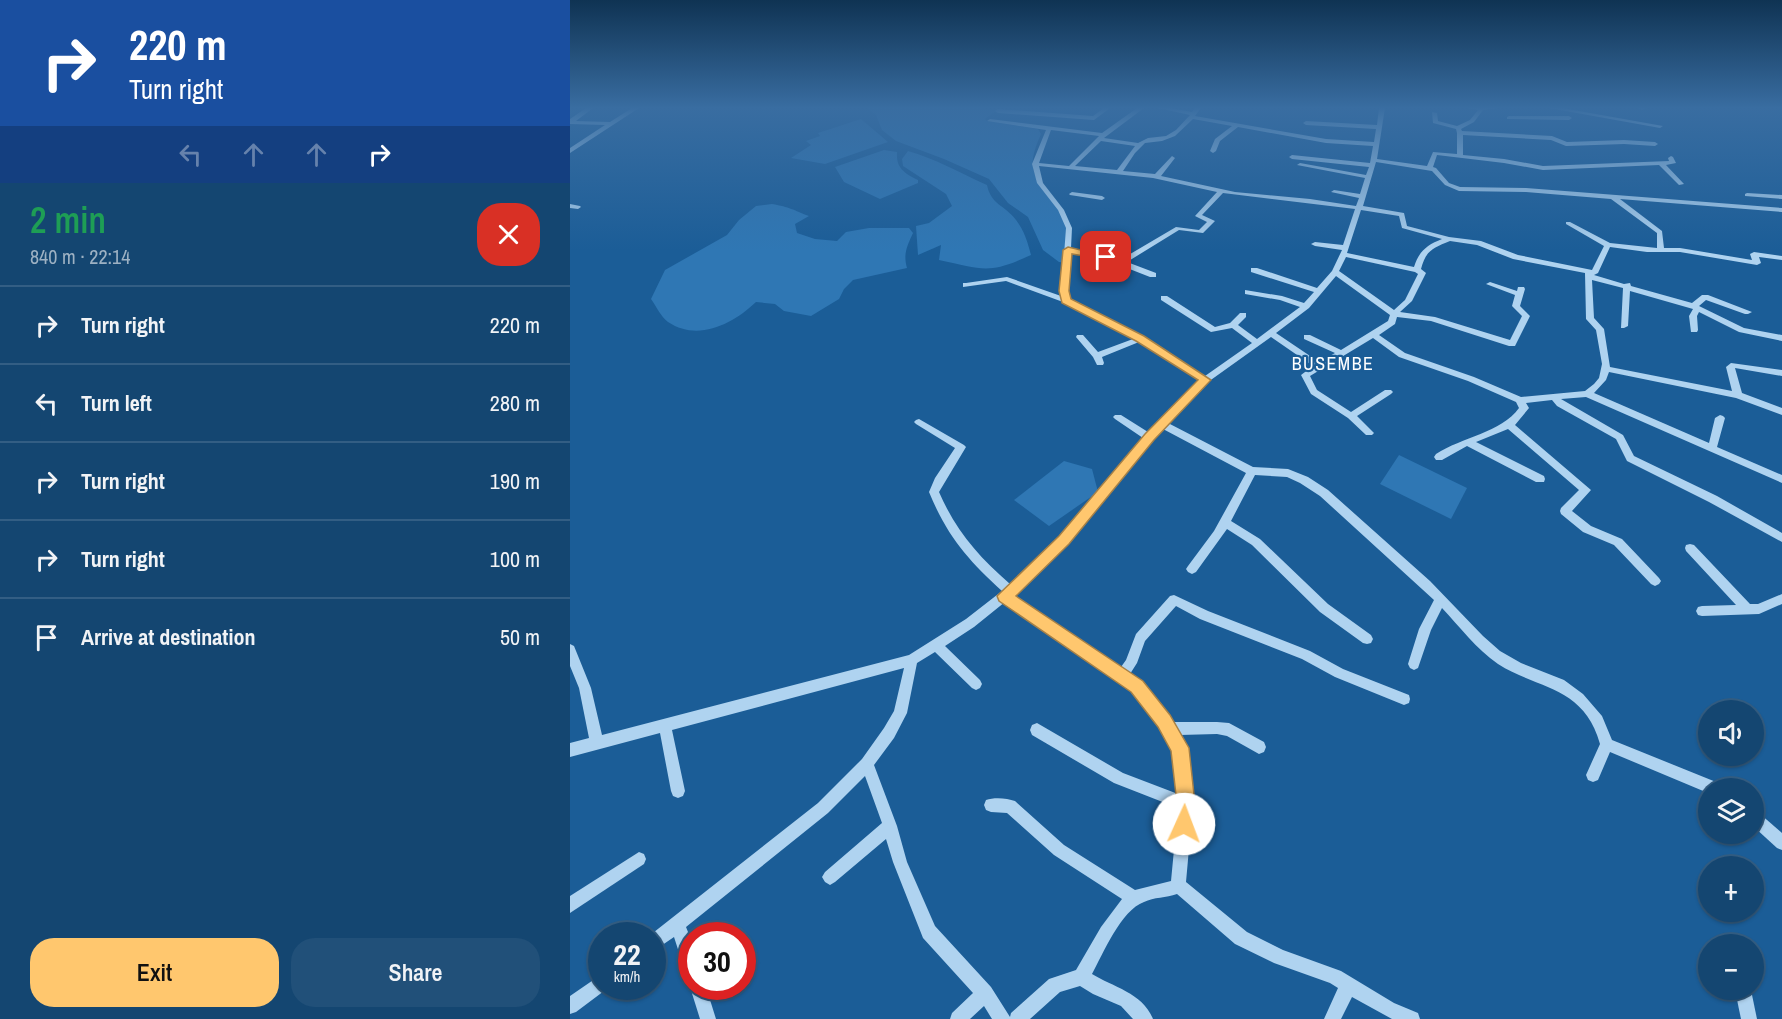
<!DOCTYPE html>
<meta charset="utf-8">
<style>
:root{--surface:#144671;--page:#215079;--text:#f1f3f6;--muted:#9db1c3;--line:#335e84;--accent:#ffc76e}
body{margin:0;font-family:"Archivo Narrow",sans-serif;background:var(--page);color:var(--text);height:100vh;display:flex;flex-direction:column;font-size:22px;white-space:nowrap}
*{box-sizing:border-box;margin:0}
p{font-size:20px;color:var(--muted)}
.icon{flex:none;width:33px;height:33px;fill:none;stroke:currentColor;stroke-width:2;stroke-linecap:round;stroke-linejoin:round}
.map{position:relative;flex:1;overflow:hidden}
.sheet{display:flex;flex-direction:column;background:var(--surface);width:570px}
.sheet>*{flex:none}
.banner{background:#1a4fa0;color:#fff;overflow:hidden}
.buttons{position:absolute;left:1128px;top:700px;display:grid;gap:12px}
.buttons a{display:grid;place-items:center;width:66px;height:66px;border-radius:50%;background:var(--surface);box-shadow:0 2px 4px #0004,0 0 0 2px var(--line);font-size:30px}
.speed{position:absolute;left:18px;top:922px;display:flex;gap:12px;font-size:30px;font-weight:700;text-align:center}
.speed>*{display:grid;place-content:center;width:78px;height:78px;border-radius:50%;background:var(--surface);box-shadow:0 2px 4px #0004,0 0 0 2px var(--line);line-height:1}
.speed small{font-size:15px;font-weight:400}
.speed .limit{border:9px solid #d22;background:#fff;color:#111}
.pin{position:absolute;display:grid;place-items:center;width:51px;height:51px;color:#fff;margin:-26px;border-radius:12px;box-shadow:0 3px 9px #0006}
.me{position:absolute;width:66px;margin:-33px;rotate:2deg;stroke-linejoin:round;filter:drop-shadow(0 0 4px #0008)}
.turn{display:flex;align-items:center;gap:21px;height:126px;padding:0 30px;font-size:27px}
.turn .icon{width:78px;height:78px;stroke-width:2.5}
.turn b{display:block;font-size:42px;line-height:51px}
.lanes{display:flex;align-items:center;height:57px;padding:0 30px;background:#0003;justify-content:center;gap:30px;direction:ltr}
.lanes .off{opacity:.35}
.round{display:grid;place-items:center;flex:none;width:63px;height:63px;border-radius:24px;background:var(--page)}
.headline{display:flex;align-items:center;justify-content:space-between;height:102px;padding:0 30px}
h1{font-size:36px;font-weight:600;line-height:45px;color:#1e9e55}
.action{display:flex;gap:12px;margin-top:auto;padding:12px 30px}
.action a{flex:1;height:69px;border-radius:24px;background:var(--accent);color:#111;font-size:24px;font-weight:600;line-height:69px;text-align:center}
.action a+a{background:var(--page);color:var(--text)}
ul{padding:0;list-style:none}
li{display:flex;align-items:center;gap:18px;height:78px;padding:0 30px;border-top:2px solid var(--line)}
li div{flex:1}
li b{display:block;font-size:22px}
li em{font-style:normal}
main{display:flex;flex:1;min-height:0}
.map>svg:first-child{display:block}
.green{fill:#2f77b4}
.lines{fill:none;stroke-linecap:round;stroke-linejoin:round}
.minor{fill:#afd3f0;fill-rule:evenodd}
.route{fill:#ffc76e;stroke:#a68148;stroke-width:1.5}
.labels{text-anchor:middle;stroke-width:4.5;stroke-linejoin:round;paint-order:stroke}
.quarter-label{font-size:18px;letter-spacing:1.5px;fill:#fff;stroke:#1b5d97}
</style>
<main>
<section class="sheet">
<div class="banner">
<div class="turn"><svg class="icon" aria-label="right" viewBox="0 0 24 24"><path d="M7 20v-9h11M14 6l5 5-5 5"/></svg><div><b>220 m</b>Turn right</div></div>
<div class="lanes"><svg class="icon off" aria-label="left" viewBox="0 0 24 24"><path d="M17 20v-9H6M10 6l-5 5 5 5"/></svg><svg class="icon off" aria-label="ahead" viewBox="0 0 24 24"><path d="M12 20V5M6 11l6-6 6 6"/></svg><svg class="icon off" aria-label="ahead" viewBox="0 0 24 24"><path d="M12 20V5M6 11l6-6 6 6"/></svg><svg class="icon" aria-label="right" viewBox="0 0 24 24"><path d="M7 20v-9h11M14 6l5 5-5 5"/></svg></div>
</div>
<div class="headline"><div><h1>2 min</h1><p>840 m · 22:14</p></div><a class="round" style="background:#d93025;color:#fff"><svg class="icon" aria-label="close" viewBox="0 0 24 24"><path d="M6 6l12 12M18 6L6 18"/></svg></a></div>
<ul>
<li><svg class="icon" aria-label="right" viewBox="0 0 24 24"><path d="M7 20v-9h11M14 6l5 5-5 5"/></svg><div><b>Turn right</b></div><em>220 m</em></li>
<li><svg class="icon" aria-label="left" viewBox="0 0 24 24"><path d="M17 20v-9H6M10 6l-5 5 5 5"/></svg><div><b>Turn left</b></div><em>280 m</em></li>
<li><svg class="icon" aria-label="right" viewBox="0 0 24 24"><path d="M7 20v-9h11M14 6l5 5-5 5"/></svg><div><b>Turn right</b></div><em>190 m</em></li>
<li><svg class="icon" aria-label="right" viewBox="0 0 24 24"><path d="M7 20v-9h11M14 6l5 5-5 5"/></svg><div><b>Turn right</b></div><em>100 m</em></li>
<li><svg class="icon" aria-label="arrive" viewBox="0 0 24 24"><path d="M6 21V4h12l-3 4 3 4H6"/></svg><div><b>Arrive at destination</b></div><em>50 m</em></li>
</ul>
<div class="action"><a>Exit</a><a>Share</a></div>
</section>
<div class="map">
<svg width="1212" height="1019" viewBox="0 0 1212 1019">
<rect width="100%" height="100%" fill="#1b5d97"/>
<g class="green">
<path d="M 297,108 L 410,108 L 426,111 L 415,119 L 417,121 L 468,129 L 471,134 C 451,178 471,178 491,214 C 493,219 498,225 499,231 C 501,241 500,254 500,264 L 489,262 L 473,250 L 458,217 L 438,203 L 419,179 L 374,159 L 326,141 L 312,130 L 306,115 Z"/>
<polygon points="291,119 318,142 255,164 221,158 241,145 236,141 250,136 248,133"/>
<path d="M 314,150 L 327,152 C 326,168 334,173 348,180 L 348,183 L 310,199 L 274,182 L 265,167 Z"/>
<path d="M 338,151 C 366,159 390,173 417,185 C 421,205 435,205 446,220 C 454,230 458,243 461,255 C 418,275 413,269 369,260 L 371,245 L 348,255 L 346,226 L 359,223 L 382,206 L 376,194 L 333,166 L 332,159 Z"/>
<path d="M 202,204 C 220,207 223,210 239,216 L 225,224 L 227,233 L 245,239 L 267,241 L 276,232 L 299,228 L 339,228 L 343,233 C 337,246 333,254 337,268 L 283,280 L 274,289 L 269,299 L 241,316 L 214,311 L 205,304 L 186,302 C 163,324 128,342 98,322 C 91,317 86,306 81,299 L 95,270 L 157,235 L 169,220 L 186,206 Z"/>
<polygon points="829,455 897,488 881,519 810,484"/>
<polygon points="494,461 522,469 528,492 479,526 444,500"/>
</g>
<g class="lines">
<g class="minor">
<polygon points="16,108 23,108 6,121 40,122 62,108 69,108 0,153 0,148 35,125 0,124 0,119"/>
<polygon points="534,108 540,108 524,120 428,113 425,111 428,109 523,116"/>
<path d="M 567,108 L 574,108 L 534,138 L 568,143 L 578,138 L 596,136 L 606,130 L 620,115 L 588,108 L 600,108 L 622,112 L 625,108 L 631,108 L 625,116 L 756,139 L 804,142 L 806,129 L 736,125 L 733,123 L 736,121 L 807,125 L 809,108 L 815,108 L 807,159 L 857,166 L 863,152 L 887,154 L 887,133 L 886,129 L 863,123 L 862,112 L 867,113 L 868,121 L 887,126 L 900,120 L 908,110 L 896,108 L 928,108 L 913,110 L 904,122 L 891,129 L 892,131 L 982,136 L 997,142 L 1054,140 L 1085,142 L 1088,144 L 1085,146 L 1054,144 L 996,146 L 981,140 L 893,135 L 893,155 L 934,159 L 973,166 L 1099,161 L 1098,158 L 1101,156 L 1103,157 L 1106,163 L 1096,165 L 1114,184 L 1109,185 L 1089,165 L 973,170 L 934,163 L 867,155 L 863,167 L 866,168 L 879,183 L 890,187 L 956,188 L 1212,208 L 1212,212 L 1050,199 L 1092,231 L 1094,248 L 1110,248 L 1182,260 L 1180,254 L 1184,252 L 1212,256 L 1212,260 L 1189,257 L 1191,263 L 1187,265 L 1110,252 L 1077,252 L 1040,247 L 1028,273 L 1024,275 L 1054,284 L 1060,283 L 1061,286 L 1122,303 L 1132,295 L 1138,295 L 1182,312 L 1178,314 L 1175,314 L 1136,300 L 1129,306 L 1174,328 L 1212,335 L 1212,341 L 1169,332 L 1129,312 L 1127,316 L 1128,330 L 1127,332 L 1121,332 L 1119,316 L 1123,309 L 1060,291 L 1058,326 L 1054,328 L 1051,328 L 1053,288 L 1022,280 L 1024,318 L 1034,329 L 1040,367 L 1162,391 L 1156,367 L 1161,363 L 1212,370 L 1212,376 L 1165,368 L 1172,393 L 1212,408 L 1212,415 L 1166,398 L 1039,372 L 1036,380 L 1024,393 L 1139,443 L 1145,418 L 1150,415 L 1153,416 L 1155,418 L 1147,447 L 1212,475 L 1212,483 L 1016,397 L 991,399 L 1053,435 L 1064,456 L 1147,496 L 1212,533 L 1212,542 L 1139,502 L 1057,461 L 1046,439 L 987,406 L 982,400 L 956,403 L 959,408 L 945,425 L 1021,490 L 1002,511 L 1021,526 L 1052,539 L 1089,578 L 1091,581 L 1089,584 L 1085,586 L 1081,584 L 1044,545 L 1013,532 L 991,514 L 990,511 L 991,508 L 1009,490 L 938,429 L 906,442 L 974,476 L 975,479 L 974,482 L 966,482 L 897,446 L 872,460 L 866,460 L 864,457 L 866,454 C 892,437 931,433 949,408 L 946,402 L 898,381 L 829,357 L 803,338 L 740,376 L 747,390 L 781,412 L 815,390 L 821,390 L 823,392 L 821,394 L 787,416 L 804,433 L 802,435 L 796,435 L 778,418 L 741,394 L 731,375 L 743,366 L 701,337 L 638,382 L 598,423 L 683,467 L 718,469 L 738,477 L 758,490 L 860,581 L 913,636 L 930,651 L 951,663 L 994,680 L 1013,694 L 1032,716 L 1042,740 L 1151,784 L 1153,789 L 1138,789 L 1138,793 L 1040,752 L 1028,780 L 1023,782 L 1018,780 L 1016,775 L 1030,744 C 1014,686 969,690 928,664 C 906,649 890,627 872,608 L 861,630 L 848,668 L 844,670 L 840,668 L 838,664 L 849,629 L 864,600 L 750,496 L 730,483 L 717,477 L 685,475 L 661,521 L 690,539 L 758,604 L 801,635 L 803,639 L 801,643 L 797,644 L 793,643 L 750,612 L 682,545 L 657,529 L 626,572 L 622,574 L 618,572 L 616,569 L 618,566 L 644,531 L 676,473 L 593,429 L 498,543 L 443,595 L 551,667 L 556,660 L 566,634 L 600,596 L 604,595 L 638,611 L 740,651 L 773,669 L 839,695 L 840,699 L 839,703 L 834,705 L 765,677 L 732,659 L 630,619 L 606,606 L 575,641 L 567,663 L 560,674 L 572,683 L 602,722 L 647,722 L 659,723 L 694,742 L 696,747 L 694,752 L 689,754 L 657,736 L 647,734 L 610,735 L 617,748 L 623,804 L 616,882 L 677,932 L 713,950 L 771,971 L 824,1003 L 848,1013 L 850,1019 L 822,1019 L 782,997 L 771,1019 L 754,1019 L 768,988 L 760,983 L 704,963 L 665,944 L 607,894 C 596,898 584,897 574,902 C 551,910 533,954 522,974 C 543,987 573,993 583,1019 L 563,1019 L 551,1006 L 523,994 L 510,986 L 490,992 L 460,1019 L 422,1019 L 414,1006 L 400,1019 L 380,1019 L 382,1013 L 403,993 L 353,938 L 323,862 L 316,839 L 265,882 L 260,885 L 255,882 L 252,877 L 255,872 L 312,823 L 295,776 L 258,813 L 116,927 L 122,942 L 122,976 L 116,974 L 104,937 L 82,952 L 82,936 L 79,936 L 248,803 L 292,759 L 314,728 L 324,711 L 334,668 L 102,730 L 115,791 L 113,796 L 108,798 L 103,796 L 101,791 L 90,733 L 0,757 L 0,743 L 19,738 L 9,688 L 0,666 L 0,644 L 4,646 L 21,688 L 32,735 L 339,655 L 396,619 L 432,591 C 398,560 377,536 359,492 L 365,478 L 385,448 L 346,424 L 344,422 L 346,420 L 349,419 L 394,445 L 396,447 L 369,492 C 386,531 408,556 440,584 L 490,537 L 573,438 L 545,419 L 543,417 L 545,415 L 551,415 L 578,432 L 629,380 L 569,342 L 532,357 L 534,363 L 533,365 L 527,365 L 523,357 L 506,337 L 507,335 L 513,335 L 528,352 L 563,339 L 493,302 L 436,281 L 393,287 L 393,283 L 396,283 L 437,277 L 491,296 L 496,228 L 488,210 L 467,183 L 462,164 L 476,130 L 417,121 L 420,119 L 532,133 ZM 623,119 L 662,126 L 645,139 L 640,151 L 643,153 L 646,151 L 650,141 L 668,127 L 756,143 L 803,146 L 800,163 L 722,155 L 719,157 L 722,159 L 799,167 L 796,175 L 730,163 L 727,165 L 795,178 L 790,194 L 764,190 L 761,192 L 789,198 L 786,206 L 740,199 L 665,192 L 591,176 L 605,158 L 602,156 L 585,174 L 553,171 L 565,153 L 575,143 L 592,141 L 605,136 ZM 481,130 L 529,136 L 499,166 L 469,163 ZM 531,141 L 565,146 L 547,170 L 505,166 ZM 806,162 L 862,171 L 875,185 L 889,191 L 956,192 L 1041,199 L 1087,233 L 1087,248 L 1040,243 L 1000,222 L 996,222 L 996,224 L 1034,246 L 1022,270 L 948,255 L 911,241 L 879,237 L 837,226 L 834,213 L 793,206 ZM 469,166 L 583,178 L 647,192 L 625,216 L 637,222 L 629,230 L 606,227 L 550,260 L 536,255 L 501,248 L 502,228 L 494,210 L 473,183 ZM 653,193 L 785,209 L 773,245 L 745,242 L 741,244 L 745,246 L 772,250 L 762,271 L 747,288 L 687,268 L 681,268 L 681,272 L 744,292 L 734,303 L 712,296 L 675,290 L 675,294 L 710,300 L 730,307 L 687,339 L 668,325 L 676,317 L 676,313 L 670,313 L 660,323 L 645,327 L 597,296 L 591,296 L 591,300 L 641,332 L 662,328 L 682,343 L 635,376 L 573,337 L 500,299 L 498,291 L 501,253 L 534,259 L 580,277 L 586,277 L 586,273 L 557,262 L 609,230 L 633,233 L 645,221 L 632,215 ZM 791,210 L 829,216 L 832,228 L 872,239 C 857,245 849,251 844,267 L 777,253 ZM 880,241 L 907,245 L 943,259 L 1015,273 L 1016,319 L 1026,330 L 1032,364 L 1029,378 L 1024,384 L 1015,391 L 951,397 L 904,377 L 835,353 L 809,335 L 825,324 L 827,317 L 861,321 L 939,346 L 945,346 L 960,316 L 950,306 L 955,289 L 954,287 L 948,287 L 947,291 L 920,282 L 916,284 L 945,295 L 942,306 L 952,316 L 940,340 L 865,317 L 830,312 L 842,301 L 856,273 L 851,269 C 856,250 863,248 880,241 ZM 776,257 L 845,272 L 848,274 L 835,300 L 824,310 L 769,271 ZM 766,276 L 820,315 L 818,321 L 771,350 L 740,335 L 734,335 L 734,339 L 765,353 L 749,362 L 706,333 L 739,308 ZM 435,602 L 548,679 C 564,692 599,732 604,752 C 606,765 606,780 608,794 L 553,773 L 467,723 L 462,725 L 460,730 L 462,735 L 544,783 L 608,808 L 601,881 L 565,890 L 494,845 L 445,801 C 437,798 424,797 416,800 L 414,805 L 416,810 L 421,812 L 437,813 L 484,855 L 552,899 L 531,927 L 506,970 L 479,979 L 441,1013 L 440,1017 L 421,987 L 365,926 L 337,862 L 327,826 L 304,765 L 324,738 L 337,713 L 347,663 L 365,652 L 402,688 L 406,690 L 410,688 L 412,684 L 410,680 L 375,646 L 404,627 Z"/>
<polygon points="979,108 992,108 1093,126 1090,128"/>
<polygon points="1068,108 1075,108 1072,110"/>
<polygon points="939,116 999,116 1002,118 999,120 937,119 937,117"/>
<polygon points="502,192 532,196 535,198 532,200 500,195 499,194"/>
<polygon points="1177,193 1212,195 1212,199 1175,196 1175,194"/>
<polygon points="0,204 10,206 11,207 8,209 0,208"/>
<polygon points="1120,544 1124,545 1180,604 1188,604 1212,594 1212,604 1189,614 1132,616 1128,615 1126,611 1128,607 1132,606 1166,605 1116,551 1115,548 1116,545"/>
<polygon points="1184,811 1189,813 1212,833 1212,850 1207,848 1184,827"/>
<polygon points="69,852 74,854 76,859 74,864 0,913 0,896"/>
<polygon points="32,974 32,987 38,988 6,1012 0,1014 0,996"/>
<polygon points="122,983 122,987 136,987 146,1019 130,1019 120,987"/>
<polygon points="1165,990 1181,990 1187,1019 1171,1019"/>
</g>
</g>
<linearGradient id="sky" x2="0" y2="1"><stop stop-color="#0f3353"/><stop offset="0.43" stop-color="#396da1"/><stop offset="1" stop-color="#396da1" stop-opacity="0"/></linearGradient>
<rect width="1212" height="251" fill="url(#sky)"/>
<polygon class="route" points="498,247 541,257 536,260 502,254 499,291 501,299 574,336 641,380 584,440 499,544 446,596 573,681 600,715 619,748 625,804 621,831 614,834 607,831 605,824 607,804 601,751 588,727 561,692 429,601 427,596 489,536 575,434 628,380 566,341 492,303 489,291 493,250"/>
<g class="labels">
<g class="quarter-label">
<text x="763" y="370">BUSEMBE</text>
</g>
</g>
</svg>
<div class="buttons">
<a><svg class="icon" aria-label="sound" viewBox="0 0 24 24"><path d="M4 9h4l5-4v14l-5-4H4zM17 9q2 3 0 6"/></svg></a>
<a><svg class="icon" aria-label="layers" viewBox="0 0 24 24"><path d="M12 4l9 5-9 5-9-5zM3 14l9 5 9-5"/></svg></a>
<a>+</a>
<a>−</a>
</div>
<div class="speed"><div>22<small>km/h</small></div><div class="limit">30</div></div>
<div class="pin" style="left:536px;top:257px;background:#d93025"><svg class="icon" aria-label="arrive" viewBox="0 0 24 24"><path d="M6 21V4h12l-3 4 3 4H6"/></svg></div>
<svg class="me" style="left:614px;top:824px" viewBox="-20 -20 40 40"><circle r="19" fill="#fff"/><path d="M0-13L10 11 0 6-10 11z" fill="#ffc76e"/></svg>
</div>
</main>
